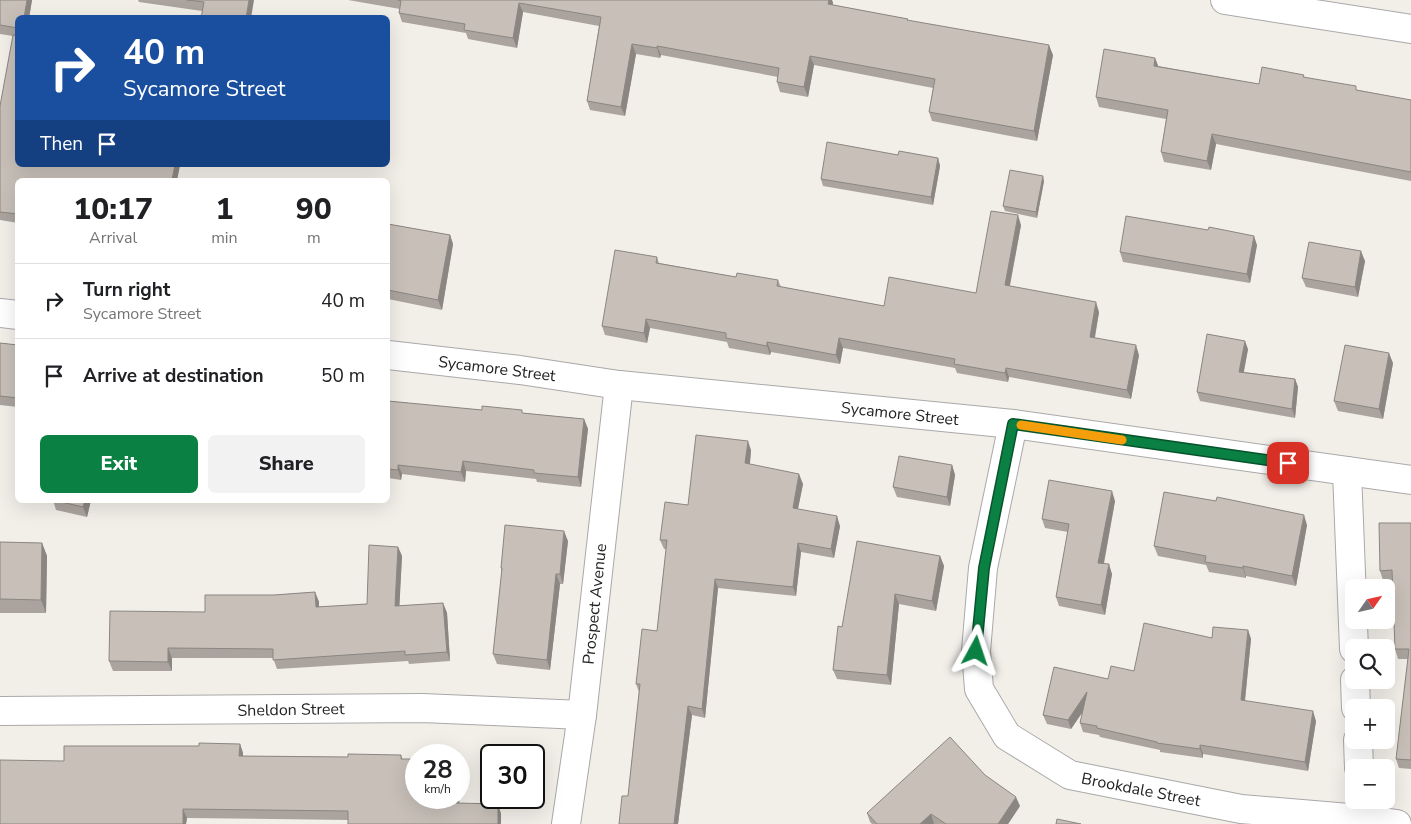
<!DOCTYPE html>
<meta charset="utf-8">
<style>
:root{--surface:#fff;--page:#f2f2f2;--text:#202124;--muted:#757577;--line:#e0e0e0;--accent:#0b8043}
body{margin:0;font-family:"Nunito Sans",sans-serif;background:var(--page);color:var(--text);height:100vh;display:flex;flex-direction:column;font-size:19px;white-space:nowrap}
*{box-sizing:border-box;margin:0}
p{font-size:16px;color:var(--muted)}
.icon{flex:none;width:28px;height:28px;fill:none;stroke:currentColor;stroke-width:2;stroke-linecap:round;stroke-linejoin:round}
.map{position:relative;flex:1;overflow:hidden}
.panel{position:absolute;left:15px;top:178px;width:375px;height:325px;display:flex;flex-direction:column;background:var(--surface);border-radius:8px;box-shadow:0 5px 20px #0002}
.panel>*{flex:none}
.banner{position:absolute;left:15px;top:15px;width:375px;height:152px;border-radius:8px;box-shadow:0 5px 20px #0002;background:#1a4fa0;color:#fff;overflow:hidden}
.needle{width:32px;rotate:56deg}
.controls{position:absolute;left:1345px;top:579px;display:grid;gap:10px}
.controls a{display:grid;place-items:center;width:50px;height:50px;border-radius:8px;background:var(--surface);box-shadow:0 5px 20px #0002;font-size:25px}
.speed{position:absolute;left:405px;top:744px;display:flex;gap:10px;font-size:25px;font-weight:700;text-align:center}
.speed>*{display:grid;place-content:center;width:65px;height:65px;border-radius:50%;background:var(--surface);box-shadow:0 5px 20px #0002;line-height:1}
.speed small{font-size:12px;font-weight:400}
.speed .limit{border:2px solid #111;border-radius:8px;background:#fff;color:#111}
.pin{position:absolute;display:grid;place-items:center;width:42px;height:42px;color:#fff;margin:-21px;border-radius:10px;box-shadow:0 2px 8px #0006}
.me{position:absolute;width:55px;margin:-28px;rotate:5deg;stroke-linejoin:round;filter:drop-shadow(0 0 4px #0008)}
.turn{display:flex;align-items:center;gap:18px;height:105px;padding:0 25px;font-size:22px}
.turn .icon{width:65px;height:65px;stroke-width:2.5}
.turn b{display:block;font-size:35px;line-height:42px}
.then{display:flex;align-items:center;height:48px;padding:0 25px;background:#0003;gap:10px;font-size:19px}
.eta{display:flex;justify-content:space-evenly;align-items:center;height:85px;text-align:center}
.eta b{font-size:30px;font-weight:800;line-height:35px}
.cta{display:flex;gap:10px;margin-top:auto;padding:10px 25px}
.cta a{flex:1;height:58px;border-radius:8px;background:var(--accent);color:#fff;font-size:20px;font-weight:800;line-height:58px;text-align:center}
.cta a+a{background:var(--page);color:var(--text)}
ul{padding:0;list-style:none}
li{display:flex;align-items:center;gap:15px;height:75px;padding:0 25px;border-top:1px solid var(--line)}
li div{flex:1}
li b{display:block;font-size:19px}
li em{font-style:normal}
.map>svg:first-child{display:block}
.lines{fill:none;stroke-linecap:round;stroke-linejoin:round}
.minor-casing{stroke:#a9a9a9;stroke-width:30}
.minor{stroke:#fff;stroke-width:28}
.wall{fill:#aba49e}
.shaded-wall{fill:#8b8681}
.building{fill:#c7bfb8;stroke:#8b8681}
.route-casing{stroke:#07532c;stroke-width:12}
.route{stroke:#0b8043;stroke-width:9}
.slow{stroke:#f59e0b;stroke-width:9}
.labels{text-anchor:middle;stroke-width:4;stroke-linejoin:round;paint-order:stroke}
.street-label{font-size:16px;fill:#222;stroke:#fff}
</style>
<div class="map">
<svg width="1411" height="824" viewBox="0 0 1411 824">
<rect width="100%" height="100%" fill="#f2efe9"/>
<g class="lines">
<g class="minor-casing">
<g id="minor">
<polyline points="1225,0 1411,29"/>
<polyline points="0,313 18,315"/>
<polyline points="388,355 520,370 619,385 1013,424 1411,480"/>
<polyline points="1013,424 983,568 976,651 979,689 1007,736 1070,775 1241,809 1361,819 1397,824"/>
<polyline points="1347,471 1354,649"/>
<polyline points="1355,680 1356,708"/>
<polyline points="0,711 422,708 582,715"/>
<polyline points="1358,740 1359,768"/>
<polyline points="566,824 582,715 619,385"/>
</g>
</g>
<use href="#minor" class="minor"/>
</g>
<g class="wall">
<polygon points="0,0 32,0 29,18 18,18 18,165 180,165 177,180 18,180 18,223 0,220 0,106 13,36 0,34"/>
<polygon points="138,0 254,0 202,11 139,2"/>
<polygon points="348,0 832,0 833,5 908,19 908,21 1053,55 1037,141 932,121 929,112 933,88 814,65 808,97 780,92 777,82 778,77 661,55 660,58 636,54 625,116 590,110 587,101 599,26 523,12 517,48 468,39 466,33 402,22 399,13 400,9"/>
<polygon points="1155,58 1158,66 1259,84 1304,77 1358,90 1411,100 1411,181 1216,144 1211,170 1164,162 1161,152 1166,119 1099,107 1096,97"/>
<polygon points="898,155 938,158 940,166 933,205 823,186 821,179"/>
<polygon points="1044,181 1037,218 1005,211 1003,206"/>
<polygon points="388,224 450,235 453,244 442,310 388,299"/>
<polygon points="1021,225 1010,286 1099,312 1095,338 1139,355 1131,399 1009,377 1008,382 957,373 955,368 843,348 840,364 771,352 770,355 729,348 727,342 650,328 647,343 605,335 602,326 657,257 659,263 736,277 778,280 781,287 884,306 976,293"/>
<polygon points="1257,245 1250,283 1123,262 1120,252"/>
<polygon points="1365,261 1358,297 1306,287 1302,278"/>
<polygon points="0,343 18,345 18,407 0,405"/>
<polygon points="1248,349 1244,372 1295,379 1298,387 1295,418 1200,401 1197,392"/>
<polygon points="1393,363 1383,419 1338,411 1334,401"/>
<polygon points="388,401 482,410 523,413 584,419 588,429 581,487 537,482 536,479 466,471 465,482 402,474 401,480 388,478"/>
<polygon points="751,450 750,464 803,484 798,509 840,526 834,558 801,552 796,596 718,588 705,718 692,715 678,824 619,824 628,796 639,692 636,684 657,631 666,549 664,549 660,540 688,505"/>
<polygon points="952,465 955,475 950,506 897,497 893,487"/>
<polygon points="53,500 91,500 87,517 56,510"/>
<polygon points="1115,501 1104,564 1112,574 1105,615 1059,606 1056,597 1068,532 1045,528 1042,519"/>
<polygon points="1411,523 1411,769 1399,768 1396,759 1408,659 1398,659 1395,649 1393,580 1383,580 1380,571"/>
<polygon points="1307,525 1296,586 1246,576 1246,578 1209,572 1206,565 1158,556 1154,546"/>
<polygon points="568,541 563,584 560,584 550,670 497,664 493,654 502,572 501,568"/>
<polygon points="0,542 42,543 47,556 46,613 0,613"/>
<polygon points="398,547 402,556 399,606 443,603 447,613 450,661 409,664 408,661 277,669 273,658 172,658 172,671 113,671 109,661 205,612 274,595 315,592 319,602 319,607 367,604"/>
<polygon points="940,556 944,566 936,611 899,604 891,685 837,679 833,670 842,627"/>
<polygon points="1248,630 1251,639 1245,701 1316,721 1308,771 1203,754 1203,758 1160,752 1160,750 1100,737 1099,735 1083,732 1080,723 1082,713 1071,729 1047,724 1043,715 1108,679 1134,671 1212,638"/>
<polygon points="240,744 243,753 243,756 348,757 401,755 416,798 459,798 459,804 498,804 501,814 348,820 187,818 186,824 0,824 64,761 199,746"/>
<polygon points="1020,806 1008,824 872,824 870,822 867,813"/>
</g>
<g class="shaded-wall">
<polygon points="27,0 32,0 29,18 24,18"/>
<polygon points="249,0 254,0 251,18 246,18"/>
<polygon points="829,0 832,0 833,3 831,13 828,4"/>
<polygon points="519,3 523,12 517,48 513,38"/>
<polygon points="632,44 636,54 625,116 621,107"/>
<polygon points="1049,45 1053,55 1037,141 1034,131"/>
<polygon points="657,46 661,55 660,58 657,48"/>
<polygon points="810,56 814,65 808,97 804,87"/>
<polygon points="1155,58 1159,68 1154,66"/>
<polygon points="1212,134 1216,144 1211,170 1207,161"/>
<polygon points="938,158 940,166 933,205 931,197"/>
<polygon points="175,165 180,165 177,180 172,180"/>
<polygon points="1043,176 1044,181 1037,218 1036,212"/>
<polygon points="1018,215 1021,225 1008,294 1005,285"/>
<polygon points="450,235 453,244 442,310 438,300"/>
<polygon points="1254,236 1257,245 1250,283 1247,274"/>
<polygon points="1361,251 1365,261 1358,297 1355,287"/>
<polygon points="1096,302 1099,312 1093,346 1090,337"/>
<polygon points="646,319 650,328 647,343 644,333"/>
<polygon points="839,338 843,348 840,364 836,355"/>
<polygon points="1245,341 1248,349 1242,380 1239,372"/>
<polygon points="767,342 771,352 770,355 767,346"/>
<polygon points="1136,345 1139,355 1131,399 1127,390"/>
<polygon points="1389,353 1393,363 1383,419 1379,409"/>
<polygon points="1006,368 1009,377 1008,382 1005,373"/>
<polygon points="1295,379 1298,387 1295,418 1292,409"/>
<polygon points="584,419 588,429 581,487 578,477"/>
<polygon points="748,441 751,450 749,473 745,463"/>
<polygon points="463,461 466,471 465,482 461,472"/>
<polygon points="398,465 402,474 401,480 398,470"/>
<polygon points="952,465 955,475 950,506 947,497"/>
<polygon points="799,474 803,484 796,518 793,508"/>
<polygon points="1112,491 1115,501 1102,572 1098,563"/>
<polygon points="85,500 91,500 87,517 83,507"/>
<polygon points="1304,515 1307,525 1296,586 1292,576"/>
<polygon points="837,516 840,526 834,558 831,549"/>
<polygon points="564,531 568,541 563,584 560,574"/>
<polygon points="42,543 47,556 46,613 41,600"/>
<polygon points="798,543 801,552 796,596 793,587"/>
<polygon points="398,547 402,556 399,615 395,606"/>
<polygon points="940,556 944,566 936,611 932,601"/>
<polygon points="1109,564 1112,574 1105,615 1101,605"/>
<polygon points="1243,566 1246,576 1246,578 1243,568"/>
<polygon points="556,574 560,584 550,670 547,660"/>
<polygon points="715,579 718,588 705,718 702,709"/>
<polygon points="315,592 319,602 319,616 316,607"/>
<polygon points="895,594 899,604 891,685 887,675"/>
<polygon points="443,603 447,613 450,661 447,652"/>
<polygon points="1248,630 1251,639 1244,709 1241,700"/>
<polygon points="168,648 172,658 172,671 168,662"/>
<polygon points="1087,692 1090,701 1071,729 1068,720"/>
<polygon points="688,706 692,715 678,824 674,824"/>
<polygon points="1313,711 1316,721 1308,771 1305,762"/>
<polygon points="240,744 243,753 243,766 239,756"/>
<polygon points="1200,745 1203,754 1203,758 1200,749"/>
<polygon points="1016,797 1020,806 1008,824 998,824"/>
<polygon points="456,798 459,798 460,813 456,803"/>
<polygon points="498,804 501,814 501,824 498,824"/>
<polygon points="183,809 187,818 186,824 183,824"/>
<polygon points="931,814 934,824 920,824"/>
</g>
<g class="building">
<polygon points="0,0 27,0 24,18 18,18 18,28 0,25"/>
<polygon points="187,0 249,0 246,18 201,18 204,2"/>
<polygon points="398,0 829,0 828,4 908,19 907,20 1049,45 1034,131 929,112 935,79 810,56 804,87 777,82 779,68 657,46 657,48 632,44 621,107 587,101 601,17 519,3 513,38 464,30 465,24 399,13 401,1"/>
<polygon points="13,35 18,36 18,165 175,165 172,180 18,180 18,214 0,212 0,106"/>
<polygon points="1104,49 1155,58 1154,66 1259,84 1262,67 1304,75 1303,77 1356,86 1356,90 1411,100 1411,172 1212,134 1207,161 1161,152 1168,110 1096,97"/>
<polygon points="827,142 898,155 899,151 938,158 931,197 821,179"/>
<polygon points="1010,170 1043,176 1036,212 1003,206"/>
<polygon points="991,211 1018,215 1005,285 1096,302 1090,337 1136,345 1127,390 1006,368 1005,373 954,364 955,359 839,338 836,355 767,342 767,346 726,338 726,333 646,319 644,333 602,326 615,250 657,257 656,263 736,277 737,273 778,280 777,286 884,306 889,277 976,293"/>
<polygon points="1126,216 1208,230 1209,227 1254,236 1247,274 1120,252"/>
<polygon points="388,224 450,235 438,300 388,290"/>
<polygon points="1309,242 1361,251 1355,287 1302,278"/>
<polygon points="1207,334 1245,341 1239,372 1295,379 1292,409 1197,392"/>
<polygon points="0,343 18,345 18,398 0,396"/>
<polygon points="1345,345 1389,353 1379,409 1334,401"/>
<polygon points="388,401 482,410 482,406 522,410 522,413 584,419 578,477 534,473 534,470 463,461 461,472 398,465 398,470 388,469"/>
<polygon points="696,435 748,441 745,463 799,474 793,508 837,516 831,549 798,543 793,587 715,579 702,709 688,706 674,824 619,824 622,796 628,796 640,684 636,684 642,629 657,631 667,540 660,540 665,502 688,505"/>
<polygon points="899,456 952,465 947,497 893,487"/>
<polygon points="1049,480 1112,491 1098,563 1109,564 1101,605 1056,597 1069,524 1042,519"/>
<polygon points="1164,492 1216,501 1217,497 1304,515 1292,576 1243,566 1243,568 1205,562 1206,556 1154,546"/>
<polygon points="53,500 85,500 83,507"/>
<polygon points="1379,523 1411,523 1411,760 1396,759 1409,649 1395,649 1392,570 1380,571"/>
<polygon points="505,525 564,531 560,574 556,574 547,660 493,654 502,568 501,568"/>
<polygon points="857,541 940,556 932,601 895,594 887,675 833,670 838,626 842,627"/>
<polygon points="0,542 42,543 41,600 0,599"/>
<polygon points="369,545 398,547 395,606 443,603 447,652 405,655 405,651 273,660 273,649 168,648 168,662 109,661 110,611 205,612 205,595 274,595 315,592 316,607 367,604"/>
<polygon points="1144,623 1212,638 1213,627 1248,630 1241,700 1313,711 1305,762 1200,745 1200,749 1157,743 1157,742 1097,728 1097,726 1080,723 1087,692 1068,720 1043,715 1054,667 1108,679 1111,666 1134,671"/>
<polygon points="950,737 985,775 1016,797 998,824 946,824 931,814 920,824 877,824 867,813"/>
<polygon points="199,743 240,744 239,756 348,757 348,754 401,755 401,759 416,759 416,798 456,798 456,803 498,804 498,824 348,824 348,811 183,809 183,824 0,824 0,760 64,761 64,746 199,746"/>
<polygon points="1057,819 1081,824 1056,824"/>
</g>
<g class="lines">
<g class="route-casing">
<polyline id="route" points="976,651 984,568 1013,424 1288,463"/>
</g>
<use href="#route" class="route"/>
<polyline class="slow" points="1021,425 1122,440"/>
</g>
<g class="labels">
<g class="street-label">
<text transform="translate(497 368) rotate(7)" y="6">Sycamore Street</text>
<text transform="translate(900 413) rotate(6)" y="6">Sycamore Street</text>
<text transform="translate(594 604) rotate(-84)" y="6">Prospect Avenue</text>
<text transform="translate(291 709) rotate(-1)" y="6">Sheldon Street</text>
<text transform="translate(1141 789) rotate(11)" y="6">Brookdale Street</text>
</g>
</g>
</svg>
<div class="controls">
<a><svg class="needle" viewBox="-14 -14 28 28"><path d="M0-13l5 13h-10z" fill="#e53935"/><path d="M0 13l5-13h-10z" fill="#757577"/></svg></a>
<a><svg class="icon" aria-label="search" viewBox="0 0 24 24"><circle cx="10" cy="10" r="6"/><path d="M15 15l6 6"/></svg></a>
<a>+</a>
<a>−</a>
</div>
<div class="speed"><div>28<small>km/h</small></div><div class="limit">30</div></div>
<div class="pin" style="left:1288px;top:463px;background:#d93025"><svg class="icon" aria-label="arrive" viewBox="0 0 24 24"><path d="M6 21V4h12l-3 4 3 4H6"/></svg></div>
<svg class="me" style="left:976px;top:651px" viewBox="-20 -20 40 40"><path d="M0-17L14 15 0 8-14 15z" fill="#0b8043" stroke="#fff" stroke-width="4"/></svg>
<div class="banner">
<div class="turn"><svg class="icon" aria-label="right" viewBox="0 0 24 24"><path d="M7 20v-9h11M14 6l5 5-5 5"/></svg><div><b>40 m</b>Sycamore Street</div></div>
<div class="then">Then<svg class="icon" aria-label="arrive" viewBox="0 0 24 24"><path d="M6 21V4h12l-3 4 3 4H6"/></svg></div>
</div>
<section class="panel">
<div class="eta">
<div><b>10:17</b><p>Arrival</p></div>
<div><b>1</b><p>min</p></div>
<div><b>90</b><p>m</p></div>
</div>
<ul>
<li><svg class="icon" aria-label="right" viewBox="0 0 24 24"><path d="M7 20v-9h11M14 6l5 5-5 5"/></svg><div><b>Turn right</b><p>Sycamore Street</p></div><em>40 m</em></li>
<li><svg class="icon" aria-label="arrive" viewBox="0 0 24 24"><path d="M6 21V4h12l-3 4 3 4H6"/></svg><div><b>Arrive at destination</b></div><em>50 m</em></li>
</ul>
<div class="cta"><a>Exit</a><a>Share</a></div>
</section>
</div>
